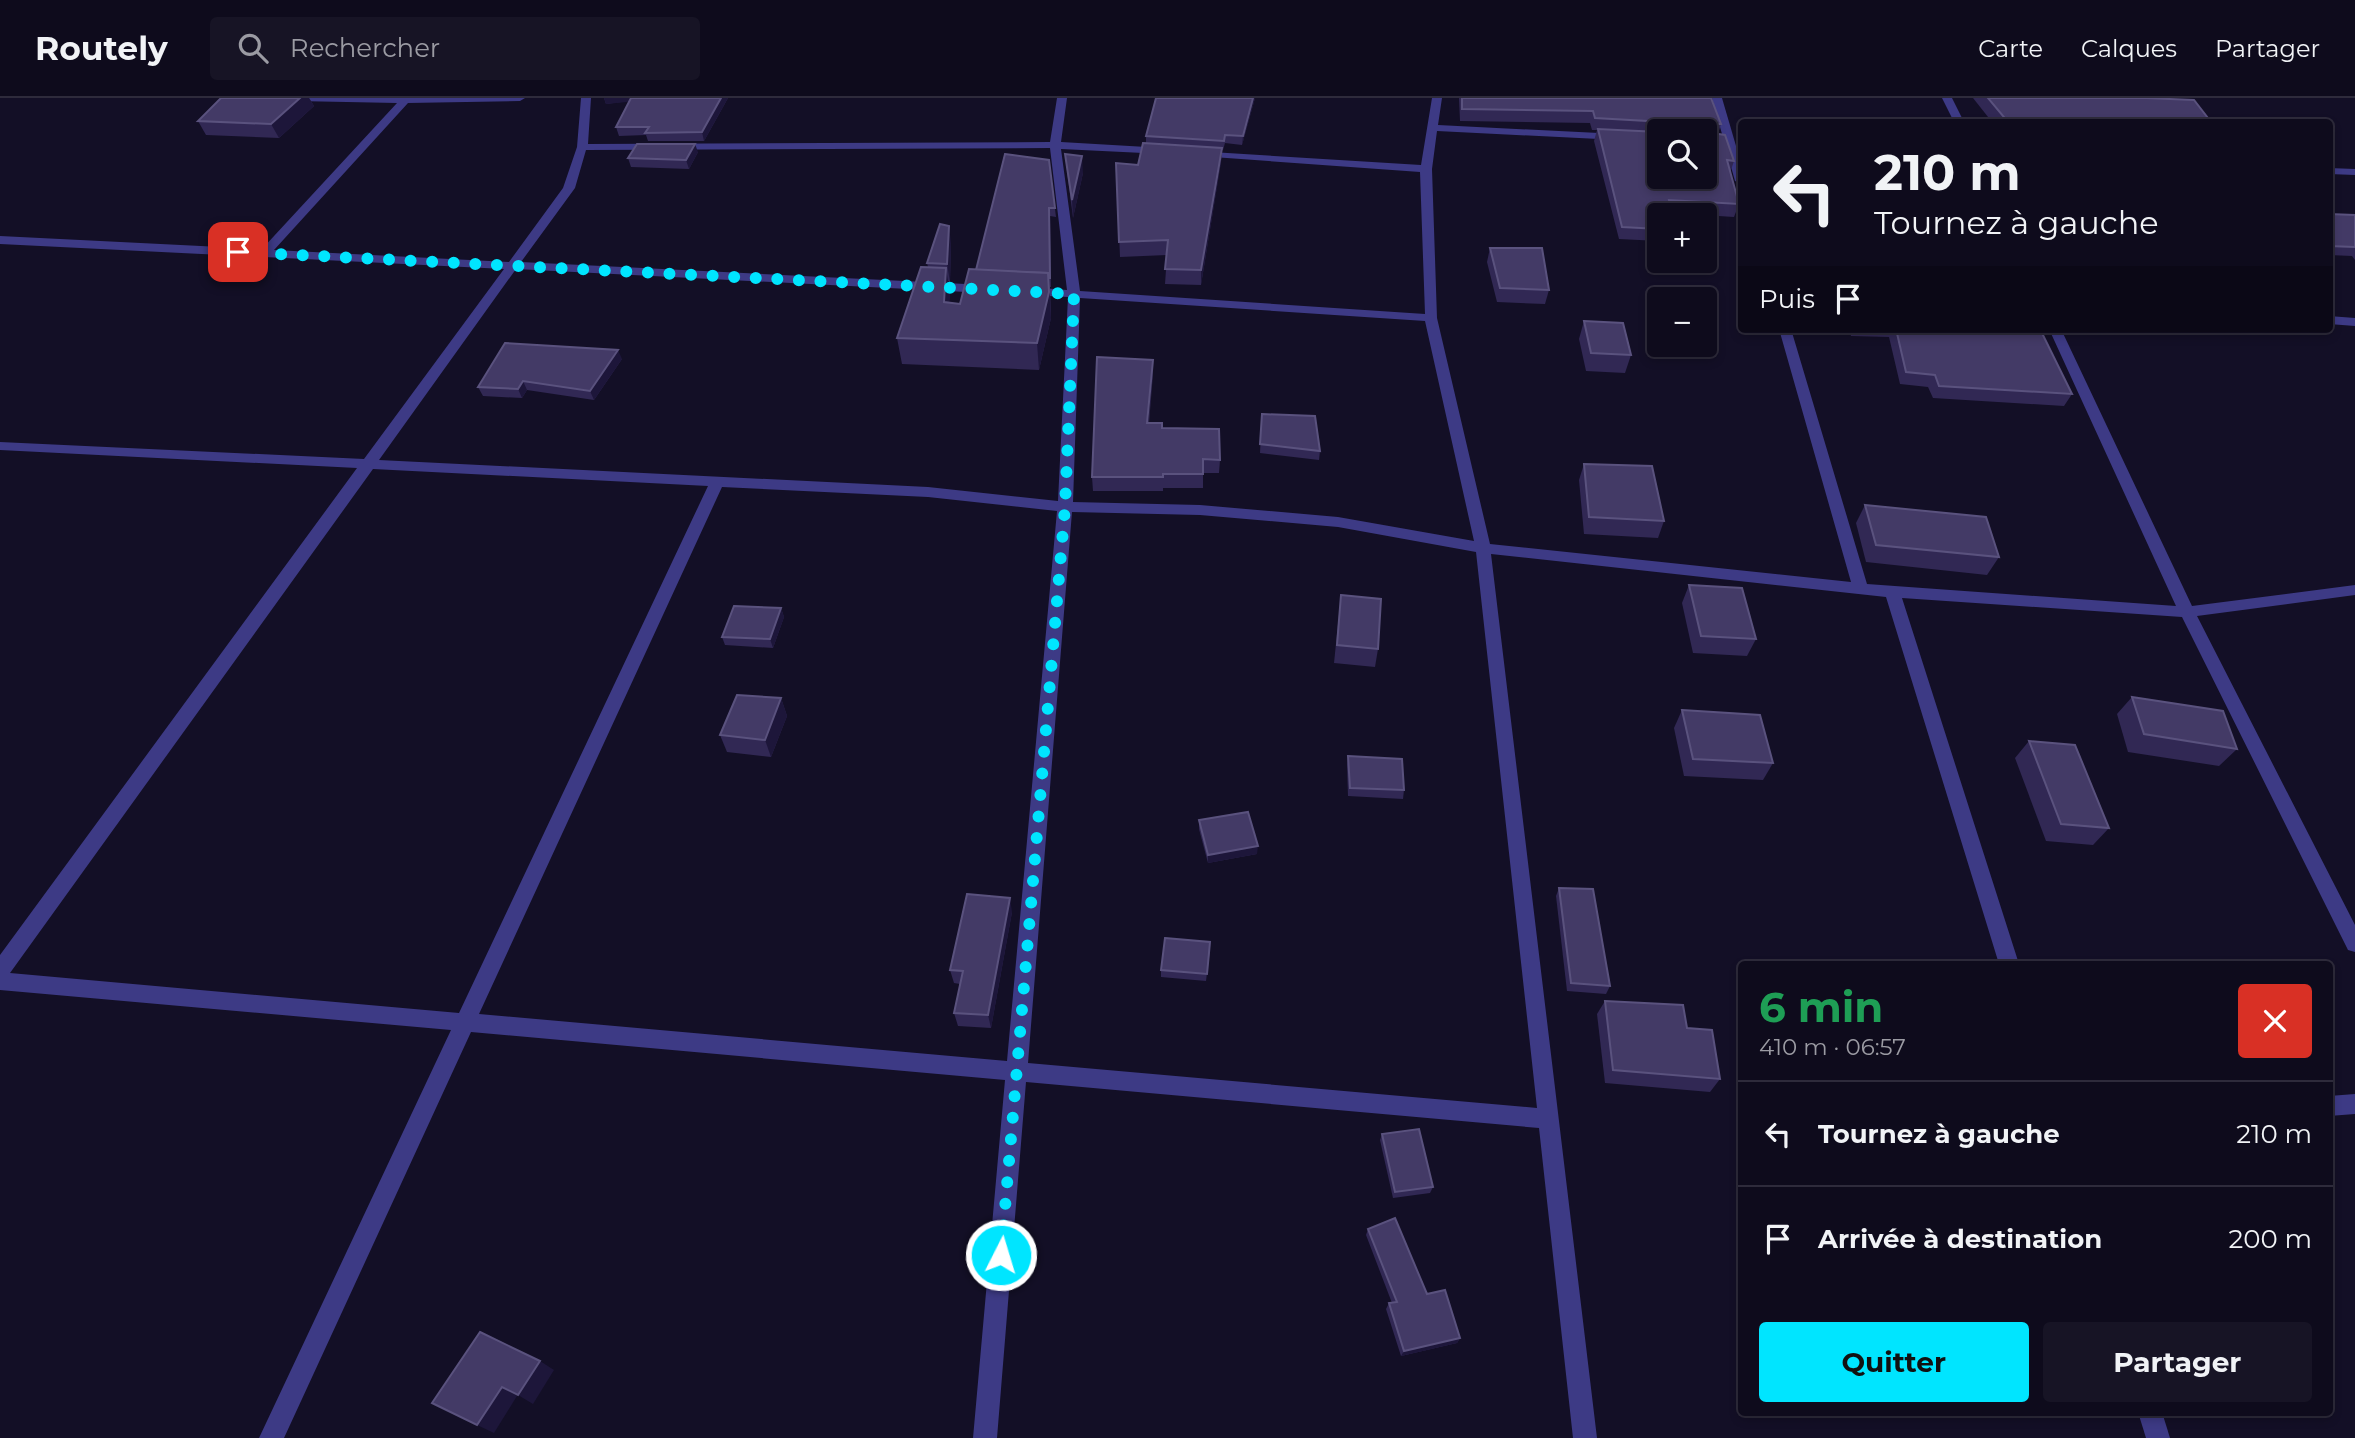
<!DOCTYPE html>
<html lang="fr">
<meta charset="utf-8">
<style>
:root{--surface:#0e0b1c;--page:#171425;--text:#f1f3f6;--muted:#9b9ba3;--line:#2e2b3b;--accent:#00e5ff}
body{margin:0;font-family:Montserrat,sans-serif;background:var(--page);color:var(--text);height:100vh;display:flex;flex-direction:column;font-size:26px;white-space:nowrap}
*{box-sizing:border-box;margin:0}
p{font-size:23px;color:var(--muted)}
.icon{flex:none;width:38px;height:38px;fill:none;stroke:currentColor;stroke-width:2;stroke-linecap:round;stroke-linejoin:round}
.map{position:relative;flex:1;overflow:hidden}
.sheet{position:absolute;left:1738px;top:863px;width:595px;height:455px;display:flex;flex-direction:column;background:var(--surface);border-radius:7px;box-shadow:0 4px 10px #0003,0 0 0 2px var(--line)}
.sheet>*{flex:none}
.banner{position:absolute;left:1738px;top:21px;width:595px;height:214px;border-radius:7px;box-shadow:0 4px 10px #0003,0 0 0 2px var(--line);background:#0e0b1c;color:var(--text);overflow:hidden}
.buttons{position:absolute;left:1647px;top:21px;display:grid;gap:14px}
.buttons a{display:grid;place-items:center;width:70px;height:70px;border-radius:7px;background:var(--surface);box-shadow:0 4px 10px #0003,0 0 0 2px var(--line);font-size:35px}
.pin{position:absolute;display:grid;place-items:center;width:60px;height:60px;color:#fff;margin:-30px;border-radius:14px;box-shadow:0 4px 10px #0006}
.me{position:absolute;width:77px;margin:-38px;rotate:5deg;stroke-linejoin:round;filter:drop-shadow(0 0 5px #0008)}
.turn{display:flex;align-items:center;gap:24px;height:147px;padding:0 21px;font-size:32px}
.turn .icon{width:91px;height:91px;stroke-width:2.5}
.turn b{display:block;font-size:49px;line-height:60px}
.then{display:flex;align-items:center;height:66px;padding:0 21px;background:#0003;gap:14px;font-size:26px}
.round{display:grid;place-items:center;flex:none;width:74px;height:74px;border-radius:7px;background:var(--page)}
.headline{display:flex;align-items:center;justify-content:space-between;height:119px;padding:0 21px}
h1{font-size:42px;font-weight:700;line-height:52px;color:#1e9e55}
.button{display:flex;gap:14px;margin-top:auto;padding:14px 21px}
.button a{flex:1;height:80px;border-radius:7px;background:var(--accent);color:#111;font-size:28px;font-weight:700;line-height:80px;text-align:center}
.button a+a{background:var(--page);color:var(--text)}
ul{padding:0;list-style:none}
li{display:flex;align-items:center;gap:21px;height:105px;padding:0 21px;border-top:2px solid var(--line)}
li div{flex:1}
li b{display:block;font-size:26px}
li em{font-style:normal}
header{display:flex;align-items:center;gap:42px;box-sizing:border-box;height:98px;padding:0 35px;background:var(--surface);border-bottom:2px solid var(--line)}
header strong{font-size:33px}
nav{display:flex;gap:38px;margin-inline-start:auto;font-size:24px}
.search{width:490px;height:63px;background:var(--page);display:flex;align-items:center;gap:18px;box-sizing:border-box;padding:0 24px;border-radius:7px;color:var(--muted);font-size:26px}
.map>svg:first-child{display:block}
.lines{fill:none;stroke-linecap:round;stroke-linejoin:round}
.minor{fill:#3d3a85;fill-rule:evenodd}
.wall{fill:#312854;fill-rule:evenodd}
.shaded-wall{fill:#1d163a}
.building{fill:#433a66;stroke:#5a527e;stroke-width:2}
.route{stroke:#00e5ff;stroke-width:12;stroke-dasharray:0 21.6}
</style>
<header>
<strong>Routely</strong>
<div class="search"><svg class="icon" aria-label="search" viewBox="0 0 24 24"><circle cx="10" cy="10" r="6"/><path d="M15 15l6 6"/></svg>Rechercher</div>
<nav><a>Carte</a><a>Calques</a><a>Partager</a></nav>
</header>
<div class="map">
<svg width="2355" height="1340" viewBox="0 0 2355 1340">
<rect width="100%" height="100%" fill="#130f26"/>
<g class="lines">
<g class="minor">
<path d="M 291,0 L 525,0 L 520,3 L 408,5 L 274,152 L 509,164 L 563,90 L 577,49 L 581,0 L 591,0 L 588,46 L 1050,44 L 1057,0 L 1067,0 L 1061,44 L 1164,50 L 1169,53 L 1164,56 L 1061,51 L 1080,193 L 1425,216 L 1420,74 L 1199,58 L 1193,55 L 1195,53 L 1421,67 L 1432,0 L 1442,0 L 1438,27 L 1659,38 L 1659,44 L 1437,33 L 1432,71 L 1437,220 L 1490,446 L 1851,484 L 1779,231 L 1791,231 L 1867,486 L 2176,508 L 2049,231 L 2061,231 L 2192,508 L 2355,487 L 2355,497 L 2197,518 L 2355,827 L 2355,854 L 2348,852 L 2182,519 L 1902,500 L 2019,866 L 1999,866 L 1886,499 L 1491,456 L 1597,1340 L 1573,1340 L 1539,1030 L 1026,984 L 997,1340 L 973,1340 L 1005,982 L 471,934 L 284,1340 L 259,1340 L 451,932 L 0,892 L 0,857 L 357,370 L 0,352 L 0,344 L 364,361 L 504,171 L 0,146 L 0,138 L 262,151 L 397,5 L 296,3 ZM 1050,50 L 1067,192 L 1028,189 L 1022,193 L 1028,197 L 1068,199 L 1058,403 L 928,389 L 379,362 L 516,171 L 986,195 L 992,191 L 986,187 L 521,164 L 575,90 L 586,52 ZM 1080,200 L 1425,223 L 1474,443 L 1338,419 L 1200,407 L 1073,404 ZM 373,371 L 708,388 L 459,915 L 10,875 ZM 722,389 L 928,399 L 1057,413 L 1007,963 L 479,916 ZM 1072,414 L 1200,417 L 1338,429 L 1476,454 L 1537,1010 L 1028,965 Z"/>
<polygon points="1712,0 1722,0 1741,65 1741,86 1735,83"/>
<polygon points="1942,0 1952,0 1964,24 1954,24"/>
<polygon points="2329,70 2355,71 2355,77 2329,76"/>
<polygon points="2329,218 2355,220 2355,228 2329,226"/>
<polygon points="2355,996 2355,1016 2329,1018 2329,998"/>
<polygon points="2138,1314 2162,1314 2170,1340 2146,1340"/>
</g>
</g>
<g class="wall">
<polygon points="221,0 309,0 314,8 279,40 206,37 198,23"/>
<polygon points="604,0 728,0 704,43 648,43 646,37 619,38 616,29 629,3 606,6"/>
<polygon points="1255,0 1242,47 1225,45 1223,52 1222,52 1221,64 1201,187 1165,186 1167,157 1120,159 1116,65 1138,67 1146,45 1146,38"/>
<path d="M 1459,0 L 1711,0 L 1721,26 L 1718,36 L 1734,63 L 1730,75 L 1739,106 L 1734,119 L 1672,115 L 1659,117 L 1659,143 L 1619,141 L 1594,43 L 1597,32 L 1592,32 L 1590,25 L 1460,23 ZM 1659,33 L 1704,33 L 1659,79 Z"/>
<polygon points="1973,0 2146,0 2211,24 1992,24"/>
<polygon points="698,54 689,71 631,69 628,60"/>
<polygon points="1065,56 1083,75 1073,120 1067,73"/>
<polygon points="1049,62 1056,119 1050,118 1051,189 1050,189 1051,220 1039,272 902,266 897,240 928,169 927,165 951,145 950,184 948,183 950,196 949,204 960,206 976,172"/>
<polygon points="2329,116 2355,117 2355,162 2352,158 2329,157"/>
<polygon points="1490,150 1549,192 1545,206 1497,204 1487,164"/>
<polygon points="1584,223 1631,257 1625,275 1586,273 1579,241"/>
<polygon points="1849,231 2040,231 2072,296 2064,308 1933,300 1928,289 1900,286 1889,239 1851,238"/>
<polygon points="622,261 594,302 527,292 522,300 483,298 478,289"/>
<polygon points="1153,276 1149,325 1162,330 1220,362 1219,375 1203,375 1203,390 1163,390 1163,393 1093,393 1092,379"/>
<polygon points="1262,316 1320,353 1319,362 1260,355"/>
<polygon points="1584,366 1664,423 1658,440 1584,436 1579,382"/>
<polygon points="1865,407 1999,459 1987,477 1866,464 1856,425"/>
<polygon points="1689,487 1756,541 1747,558 1693,555 1682,505"/>
<polygon points="1341,497 1378,551 1375,569 1334,565"/>
<polygon points="781,510 784,519 773,550 725,547 722,539"/>
<polygon points="2132,599 2237,651 2219,668 2128,654 2117,616"/>
<polygon points="781,600 787,618 771,659 727,654 720,637"/>
<polygon points="1682,612 1773,665 1763,682 1684,678 1674,630"/>
<polygon points="2029,643 2109,730 2093,747 2046,743 2015,660"/>
<polygon points="1348,658 1404,692 1403,701 1348,698 1347,667"/>
<polygon points="1199,722 1257,756 1208,765 1199,731"/>
<polygon points="1559,790 1610,888 1606,896 1567,893 1556,798"/>
<polygon points="1012,814 991,930 958,928 954,915 960,886 954,885 950,872"/>
<polygon points="1210,852 1206,883 1161,879 1161,872"/>
<polygon points="1605,903 1687,930 1720,981 1710,994 1605,985 1597,916"/>
<polygon points="1382,1036 1433,1089 1430,1095 1393,1100 1380,1042"/>
<polygon points="1368,1131 1427,1196 1460,1240 1457,1245 1401,1258 1386,1211 1389,1205 1392,1205 1366,1137"/>
</g>
<g class="shaded-wall">
<polygon points="300,0 309,0 314,8 279,40 271,26"/>
<polygon points="604,0 636,0 637,3 606,6"/>
<polygon points="721,0 728,0 704,43 702,34"/>
<polygon points="1253,0 1255,0 1242,47 1243,38"/>
<polygon points="695,46 698,54 689,71 686,62"/>
<polygon points="1222,50 1221,64 1201,187 1201,172"/>
<polygon points="1082,58 1083,75 1073,120 1072,102"/>
<polygon points="949,128 951,145 950,184 947,166"/>
<polygon points="946,170 950,196 948,229 944,204"/>
<polygon points="1048,175 1051,220 1039,272 1037,245"/>
<polygon points="618,252 622,261 594,302 590,293"/>
<polygon points="1153,262 1153,276 1147,338 1147,325"/>
<polygon points="523,283 527,292 522,300 518,291"/>
<polygon points="781,510 784,519 773,550 770,541"/>
<polygon points="781,600 787,618 771,659 765,642"/>
<polygon points="1258,748 1257,756 1208,765 1208,757"/>
<polygon points="1010,800 1012,814 991,930 988,917"/>
<polygon points="1460,1240 1457,1245 1401,1258 1404,1253"/>
<polygon points="540,1263 554,1272 533,1306 518,1297"/>
<polygon points="502,1289 517,1298 494,1335 477,1327"/>
</g>
<g class="building">
<polygon points="221,0 300,0 271,26 198,23"/>
<polygon points="631,0 721,0 702,34 645,35 649,29 616,29"/>
<polygon points="1156,0 1253,0 1243,38 1225,37 1224,43 1146,38"/>
<polygon points="1462,0 1711,0 1721,26 1706,26 1705,34 1725,37 1734,63 1727,62 1739,106 1669,102 1672,117 1659,117 1659,131 1622,129 1598,31 1659,34 1659,79 1704,79 1704,33 1663,33 1665,24 1595,20 1593,13 1462,11"/>
<polygon points="1988,0 2146,0 2194,2 2211,24 2008,24"/>
<polygon points="1143,45 1222,50 1201,172 1165,171 1168,142 1119,144 1116,65 1138,67"/>
<polygon points="637,46 695,46 686,62 628,60"/>
<polygon points="1005,56 1049,62 1055,110 1049,110 1050,180 1048,180 1048,175 976,172"/>
<polygon points="1065,56 1082,58 1072,102"/>
<polygon points="2329,116 2355,117 2355,149 2329,148"/>
<polygon points="940,126 949,128 947,166 927,165"/>
<polygon points="1490,150 1542,150 1549,192 1500,190"/>
<polygon points="921,169 946,170 944,204 960,206 969,171 1048,175 1049,194 1037,245 897,240"/>
<polygon points="1584,223 1623,225 1631,257 1591,255"/>
<polygon points="1896,231 2040,231 2072,296 1939,288 1935,277 1906,274"/>
<polygon points="505,245 618,252 590,293 523,283 518,291 478,289"/>
<polygon points="1097,259 1153,262 1147,325 1162,325 1162,330 1219,331 1220,362 1203,361 1203,376 1163,376 1163,379 1092,379"/>
<polygon points="1262,316 1315,318 1320,353 1260,346"/>
<polygon points="1584,366 1652,368 1664,423 1589,419"/>
<polygon points="1865,407 1986,419 1999,459 1876,447"/>
<polygon points="1689,487 1742,490 1756,541 1701,538"/>
<polygon points="1341,497 1381,501 1378,551 1337,547"/>
<polygon points="734,508 781,510 770,541 722,539"/>
<polygon points="737,597 781,600 765,642 720,637"/>
<polygon points="2132,599 2223,613 2237,651 2144,636"/>
<polygon points="1682,612 1760,617 1773,665 1693,661"/>
<polygon points="2029,643 2075,647 2109,730 2061,726"/>
<polygon points="1348,658 1402,661 1404,692 1350,690"/>
<polygon points="1248,714 1258,748 1208,757 1199,722"/>
<polygon points="1559,790 1593,791 1610,888 1571,885"/>
<polygon points="967,796 1010,800 988,917 954,915 963,873 950,872"/>
<polygon points="1165,840 1210,844 1207,876 1161,872"/>
<polygon points="1605,903 1683,907 1687,930 1712,932 1720,981 1613,972"/>
<polygon points="1419,1031 1433,1089 1395,1094 1382,1036"/>
<polygon points="1395,1120 1427,1196 1445,1192 1460,1240 1404,1253 1389,1205 1397,1204 1368,1131"/>
<polygon points="480,1234 540,1263 518,1297 502,1289 477,1327 432,1305"/>
</g>
<g class="lines">
<polyline class="route" points="238,154 1074,196 1065,409 1001,1157"/>
</g>
</svg>
<div class="buttons">
<a><svg class="icon" aria-label="search" viewBox="0 0 24 24"><circle cx="10" cy="10" r="6"/><path d="M15 15l6 6"/></svg></a>
<a>+</a>
<a>−</a>
</div>
<div class="pin" style="left:238px;top:154px;background:#d93025"><svg class="icon" aria-label="arrive" viewBox="0 0 24 24"><path d="M6 21V4h12l-3 4 3 4H6"/></svg></div>
<svg class="me" style="left:1001px;top:1157px" viewBox="-20 -20 40 40"><circle r="17" fill="#00e5ff" stroke="#fff" stroke-width="3"/><path d="M0-11L8 9 0 5-8 9z" fill="#fff"/></svg>
<div class="banner">
<div class="turn"><svg class="icon" aria-label="left" viewBox="0 0 24 24"><path d="M17 20v-9H6M10 6l-5 5 5 5"/></svg><div><b>210 m</b>Tournez à gauche</div></div>
<div class="then">Puis<svg class="icon" aria-label="arrive" viewBox="0 0 24 24"><path d="M6 21V4h12l-3 4 3 4H6"/></svg></div>
</div>
<section class="sheet">
<div class="headline"><div><h1>6 min</h1><p>410 m · 06:57</p></div><a class="round" style="background:#d93025;color:#fff"><svg class="icon" aria-label="close" viewBox="0 0 24 24"><path d="M6 6l12 12M18 6L6 18"/></svg></a></div>
<ul>
<li><svg class="icon" aria-label="left" viewBox="0 0 24 24"><path d="M17 20v-9H6M10 6l-5 5 5 5"/></svg><div><b>Tournez à gauche</b></div><em>210 m</em></li>
<li><svg class="icon" aria-label="arrive" viewBox="0 0 24 24"><path d="M6 21V4h12l-3 4 3 4H6"/></svg><div><b>Arrivée à destination</b></div><em>200 m</em></li>
</ul>
<div class="button"><a>Quitter</a><a>Partager</a></div>
</section>
</div>
